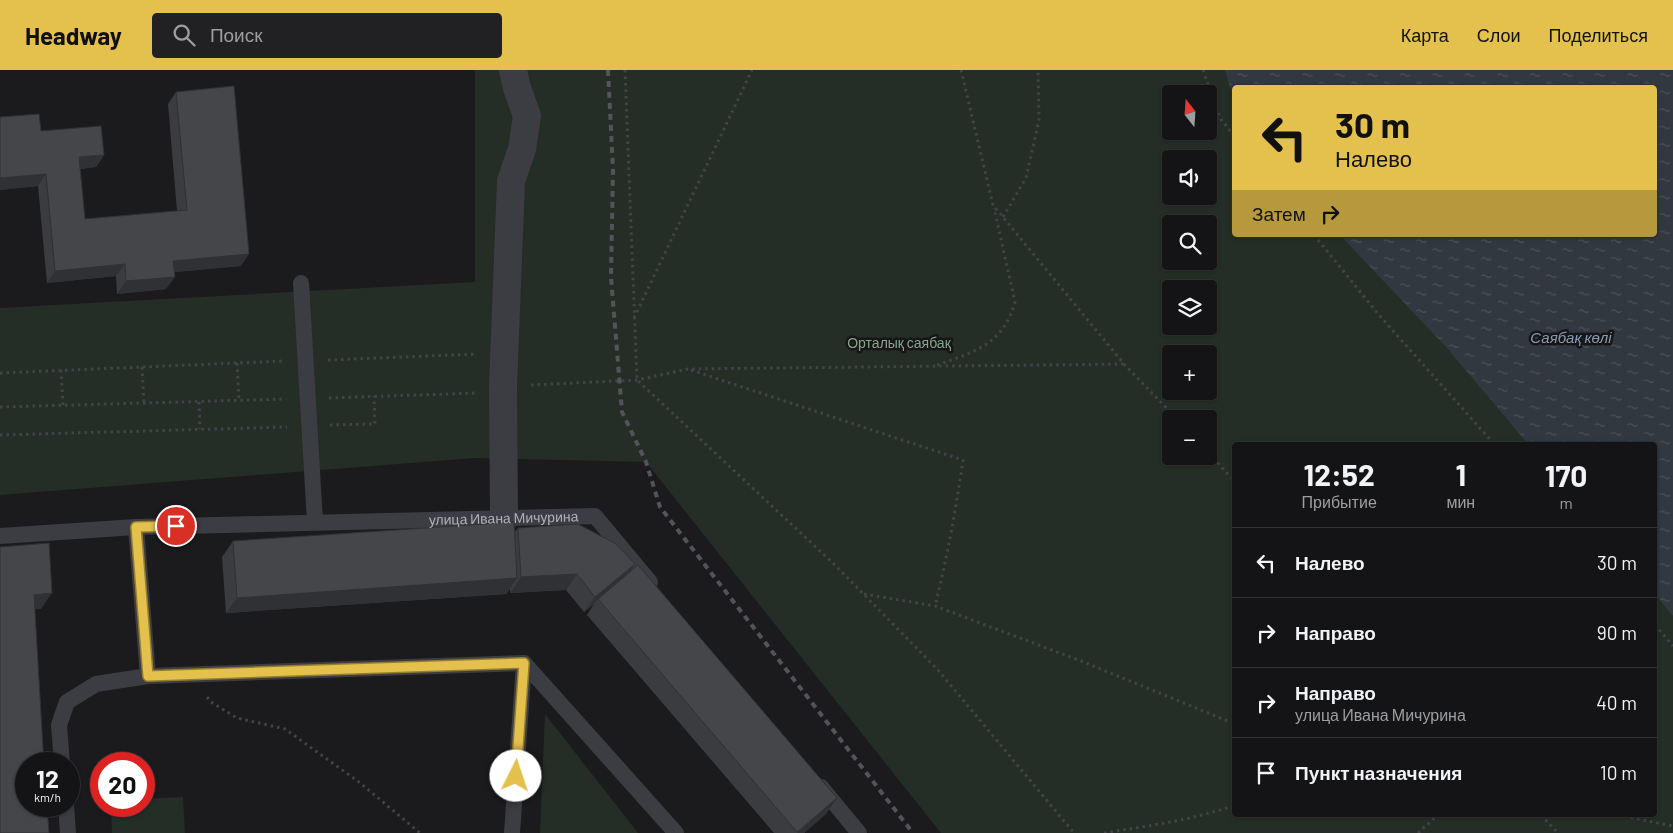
<!DOCTYPE html>
<html lang="ru">
<meta charset="utf-8">
<style>
:root{--surface:#141416;--page:#212123;--text:#f1f3f6;--muted:#9d9ea1;--line:#333335;--accent:#e4c04c}
body{margin:0;font-family:Barlow,sans-serif;background:var(--page);color:var(--text);height:100vh;display:flex;flex-direction:column;font-size:19px;white-space:nowrap}
*{box-sizing:border-box;margin:0}
p{font-size:16px;color:var(--muted)}
.icon{flex:none;width:28px;height:28px;fill:none;stroke:currentColor;stroke-width:2;stroke-linecap:round;stroke-linejoin:round}
.map{position:relative;flex:1;overflow:hidden}
.sheet{position:absolute;left:1232px;top:372px;width:425px;height:375px;display:flex;flex-direction:column;background:var(--surface);border-radius:5px;box-shadow:0 1px 4px #0004,0 0 0 1px var(--line)}
.sheet>*{flex:none}
.banner{position:absolute;left:1232px;top:15px;width:425px;height:152px;border-radius:5px;box-shadow:0 1px 4px #0004,0 0 0 1px var(--line);background:#e4c04c;color:#111;overflow:hidden}
.needle{width:32px;rotate:343deg}
.buttons{position:absolute;left:1162px;top:15px;display:grid;gap:10px}
.buttons a{display:grid;place-items:center;width:55px;height:55px;border-radius:5px;background:var(--surface);box-shadow:0 1px 4px #0004,0 0 0 1px var(--line);font-size:25px}
.speed{position:absolute;left:15px;top:682px;display:flex;gap:10px;font-size:25px;font-weight:700;text-align:center}
.speed>*{display:grid;place-content:center;width:65px;height:65px;border-radius:50%;background:var(--surface);box-shadow:0 1px 4px #0004,0 0 0 1px var(--line);line-height:1}
.speed small{font-size:12px;font-weight:400}
.speed .limit{border:8px solid #d22;background:#fff;color:#111}
.pin{position:absolute;display:grid;place-items:center;width:42px;height:42px;color:#fff;margin:-21px;border:2px solid #fff;border-radius:50%;box-shadow:0 1px 5px #0007}
.me{position:absolute;width:55px;margin:-28px;rotate:4deg;stroke-linejoin:round;filter:drop-shadow(0 0 4px #0008)}
.turn{display:flex;align-items:center;gap:18px;height:105px;padding:0 20px;font-size:22px}
.turn .icon{width:65px;height:65px;stroke-width:2.5}
.turn b{display:block;font-size:35px;line-height:42px}
.then{display:flex;align-items:center;height:48px;padding:0 20px;background:#0003;gap:10px;font-size:19px}
.eta{display:flex;justify-content:space-evenly;align-items:center;height:85px;text-align:center}
.eta b{font-size:30px;font-weight:700;line-height:35px}
ul{padding:0;list-style:none}
li{display:flex;align-items:center;gap:15px;height:70px;padding:0 20px;border-top:1px solid var(--line)}
li div{flex:1}
li b{display:block;font-size:19px}
li em{font-style:normal}
header{display:flex;align-items:center;gap:30px;box-sizing:border-box;height:70px;padding:0 25px;background:var(--accent);color:#111}
header strong{font-size:24px}
nav{display:flex;gap:28px;margin-inline-start:auto;font-size:18px}
.search{width:350px;height:45px;background:var(--page);display:flex;align-items:center;gap:12px;box-sizing:border-box;padding:0 18px;border-radius:5px;color:var(--muted);font-size:19px}
.map>svg:first-child{display:block}
.park{fill:#252d27;fill-rule:evenodd}
.water{fill:url(#water-ripples)}
.lines{fill:none;stroke-linecap:round;stroke-linejoin:round}
.path{stroke:#424349;stroke-width:3;stroke-dasharray:2.5 4;stroke-linecap:butt}
.lane{stroke:#3c3d42;stroke-width:16}
.street{stroke:#3c3d42;stroke-width:28}
.rail{stroke:#53545b;stroke-width:4;stroke-dasharray:6 5;stroke-linecap:butt}
.wall{fill:#3b3c40}
.shaded-wall{fill:#303134}
.building{fill:#45464a;stroke:#303134}
.route-casing{stroke:#947d31;stroke-width:12}
.route{stroke:#e4c04c;stroke-width:9}
.labels{text-anchor:middle;stroke-width:5;stroke-linejoin:round;paint-order:stroke}
.park-label{font-size:14px;fill:#87a48c;stroke:#161618}
.street-label{font-size:14px;fill:#afb1bb;stroke:#161618}
.water-label{font-size:15px;font-style:italic;fill:#899bb3;stroke:#161618}
</style>
<header>
<strong>Headway</strong>
<div class="search"><svg class="icon" aria-label="search" viewBox="0 0 24 24"><circle cx="10" cy="10" r="6"/><path d="M15 15l6 6"/></svg>Поиск</div>
<nav><a>Карта</a><a>Слои</a><a>Поделиться</a></nav>
</header>
<div class="map">
<svg width="1673" height="763" viewBox="0 0 1673 763">
<defs>
<pattern id="water-ripples" width="26" height="14" patternUnits="userSpaceOnUse" patternTransform="scale(1.25)"><rect width="26" height="14" fill="#323840"/><path d="M2 4q2-2 4 0t4 0M15 11q2-2 4 0t4 0" fill="none" stroke="#4d525a"/></pattern>
</defs>
<rect width="100%" height="100%" fill="#1b1b1d"/>
<g class="park">
<path d="M 475,0 L 1673,0 L 1673,763 L 941,763 L 646,392 L 475,388 L 0,425 L 0,238 L 475,212 ZM 1235,18 L 1655,18 L 1655,165 L 1235,165 ZM 1171,24 L 1209,24 L 1209,61 L 1171,61 ZM 1171,89 L 1209,89 L 1209,126 L 1171,126 ZM 1171,154 L 1209,154 L 1209,191 L 1171,191 ZM 1171,219 L 1209,219 L 1209,256 L 1171,256 ZM 1171,284 L 1209,284 L 1209,321 L 1171,321 ZM 1171,349 L 1209,349 L 1209,386 L 1171,386 ZM 1235,375 L 1655,375 L 1655,745 L 1235,745 Z"/>
<polygon points="545,644 638,763 540,763"/>
<polygon points="183,727 185,763 112,763 111,736 144,736 144,729"/>
</g>
<polygon class="water" points="1225,0 1673,0 1673,546 1655,524 1655,375 1529,375 1447,278 1340,165 1655,165 1655,18 1235,18 1235,33"/>
<g class="lines">
<g class="path">
<polyline points="625,0 637,310 835,495 938,600 1074,763"/>
<polyline points="961,0 993,135 1124,294 1177,349"/>
<polyline points="1203,0 1220,48 1235,67"/>
<polyline points="1003,147 1026,108 1039,50 1038,0"/>
<polyline points="1314,165 1379,245 1495,375"/>
<polyline points="634,248 752,0"/>
<polyline points="328,290 477,284"/>
<polyline points="237,293 239,330"/>
<path d="M 937,295 C 974,282 1003,275 1015,232 L 994,138"/>
<polyline points="142,297 144,333"/>
<polyline points="61,300 63,335"/>
<path d="M 691,300 L 963,390 C 956,439 947,488 935,536"/>
<polyline points="0,303 284,291"/>
<polyline points="531,315 637,310 688,299 1124,294"/>
<polyline points="329,328 476,323"/>
<polyline points="199,332 200,359"/>
<polyline points="0,337 286,329"/>
<polyline points="330,355 375,354 374,326"/>
<polyline points="0,365 287,357"/>
<polyline points="1209,383 1235,412"/>
<polyline points="864,524 935,536 1081,591 1235,654"/>
<polyline points="1655,555 1673,576"/>
<polyline points="207,627 211,632 237,648 285,659 359,712 420,763"/>
<polyline points="1541,745 1558,763"/>
<polyline points="1618,745 1673,756"/>
<path d="M 1104,763 C 1148,756 1193,750 1235,735"/>
<polyline points="1418,763 1438,745"/>
</g>
<g class="lane">
<polyline points="301,213 315,452"/>
<polyline points="136,457 148,606"/>
<path id="s1" d="M 0,466 L 136,457 L 595,446 L 650,512"/>
<polyline points="62,694 59,655 67,632 96,614 148,606 524,593 676,763"/>
<polyline points="821,717 859,763"/>
<polyline points="66,736 68,763"/>
<polyline points="512,763 524,593"/>
</g>
<polyline class="street" points="504,448 503,316 511,111 522,79 527,46 517,18 513,0"/>
<polyline class="rail" points="608,0 613,99 611,207 622,342 646,392 660,437 913,763"/>
</g>
<g class="wall">
<polygon points="176,22 241,196 174,202 166,219 117,224 116,206 47,213 38,116 0,120 0,47 41,61 104,85 96,97 80,99 85,149 177,141 168,34"/>
<polygon points="518,458 635,494 628,503 826,744 804,763 774,763 587,545 594,534 584,542 566,520 510,523 510,519 506,524 226,543 222,487 233,471 514,463"/>
</g>
<g class="shaded-wall">
<polygon points="104,85 96,97 71,100 79,87"/>
<polygon points="46,104 38,116 0,120 0,108"/>
<polygon points="249,184 241,196 165,203 173,191"/>
<polygon points="125,194 116,206 47,213 55,201"/>
<polygon points="175,207 166,219 117,224 126,211"/>
<polygon points="635,494 624,510 598,529 594,534 584,542 595,527"/>
<polygon points="577,504 566,520 510,523 521,507"/>
<polygon points="517,508 506,524 226,543 237,528"/>
<polygon points="52,523 41,539 23,540 34,525"/>
<polygon points="837,728 826,744 804,763 797,763"/>
</g>
<g class="building">
<polygon points="234,16 249,184 173,191 175,207 126,211 125,194 55,201 46,104 0,108 0,47 39,44 41,61 101,56 104,85 79,87 85,149 187,140 176,22"/>
<polygon points="514,452 517,508 237,528 233,471"/>
<polygon points="578,454 616,474 635,494 595,527 577,504 521,507 518,458"/>
<polygon points="49,473 52,523 34,525 44,694 26,694 26,736 47,736 49,763 0,763 0,477"/>
<polygon points="638,495 837,728 797,762 598,529"/>
</g>
<g class="lines">
<g class="route-casing">
<polyline id="route" points="176,456 136,457 148,606 524,593 516,706"/>
</g>
<use href="#route" class="route"/>
</g>
<g class="labels">
<g class="park-label">
<text x="899" y="278">Орталық саябақ</text>
</g>
<g class="street-label">
<text dy="5" stroke="none"><textPath href="#s1" startOffset="504">улица Ивана Мичурина</textPath></text>
</g>
<g class="water-label">
<text x="1571" y="273">Саябақ көлі</text>
</g>
</g>
</svg>
<div class="buttons">
<a><svg class="needle" viewBox="-14 -14 28 28"><path d="M0-13l5 13h-10z" fill="#e53935"/><path d="M0 13l5-13h-10z" fill="#9d9ea1"/></svg></a>
<a><svg class="icon" aria-label="sound" viewBox="0 0 24 24"><path d="M4 9h4l5-4v14l-5-4H4zM17 9q2 3 0 6"/></svg></a>
<a><svg class="icon" aria-label="search" viewBox="0 0 24 24"><circle cx="10" cy="10" r="6"/><path d="M15 15l6 6"/></svg></a>
<a><svg class="icon" aria-label="layers" viewBox="0 0 24 24"><path d="M12 4l9 5-9 5-9-5zM3 14l9 5 9-5"/></svg></a>
<a>+</a>
<a>−</a>
</div>
<div class="speed"><div>12<small>km/h</small></div><div class="limit">20</div></div>
<div class="pin" style="left:176px;top:456px;background:#d93025"><svg class="icon" aria-label="arrive" viewBox="0 0 24 24"><path d="M6 21V4h12l-3 4 3 4H6"/></svg></div>
<svg class="me" style="left:516px;top:706px" viewBox="-20 -20 40 40"><circle r="19" fill="#fff"/><path d="M0-13L10 11 0 6-10 11z" fill="#e4c04c"/></svg>
<div class="banner">
<div class="turn"><svg class="icon" aria-label="left" viewBox="0 0 24 24"><path d="M17 20v-9H6M10 6l-5 5 5 5"/></svg><div><b>30 m</b>Налево</div></div>
<div class="then">Затем<svg class="icon" aria-label="right" viewBox="0 0 24 24"><path d="M7 20v-9h11M14 6l5 5-5 5"/></svg></div>
</div>
<section class="sheet">
<div class="eta">
<div><b>12:52</b><p>Прибытие</p></div>
<div><b>1</b><p>мин</p></div>
<div><b>170</b><p>m</p></div>
</div>
<ul>
<li><svg class="icon" aria-label="left" viewBox="0 0 24 24"><path d="M17 20v-9H6M10 6l-5 5 5 5"/></svg><div><b>Налево</b></div><em>30 m</em></li>
<li><svg class="icon" aria-label="right" viewBox="0 0 24 24"><path d="M7 20v-9h11M14 6l5 5-5 5"/></svg><div><b>Направо</b></div><em>90 m</em></li>
<li><svg class="icon" aria-label="right" viewBox="0 0 24 24"><path d="M7 20v-9h11M14 6l5 5-5 5"/></svg><div><b>Направо</b><p>улица Ивана Мичурина</p></div><em>40 m</em></li>
<li><svg class="icon" aria-label="arrive" viewBox="0 0 24 24"><path d="M6 21V4h12l-3 4 3 4H6"/></svg><div><b>Пункт назначения</b></div><em>10 m</em></li>
</ul>
</section>
</div>
